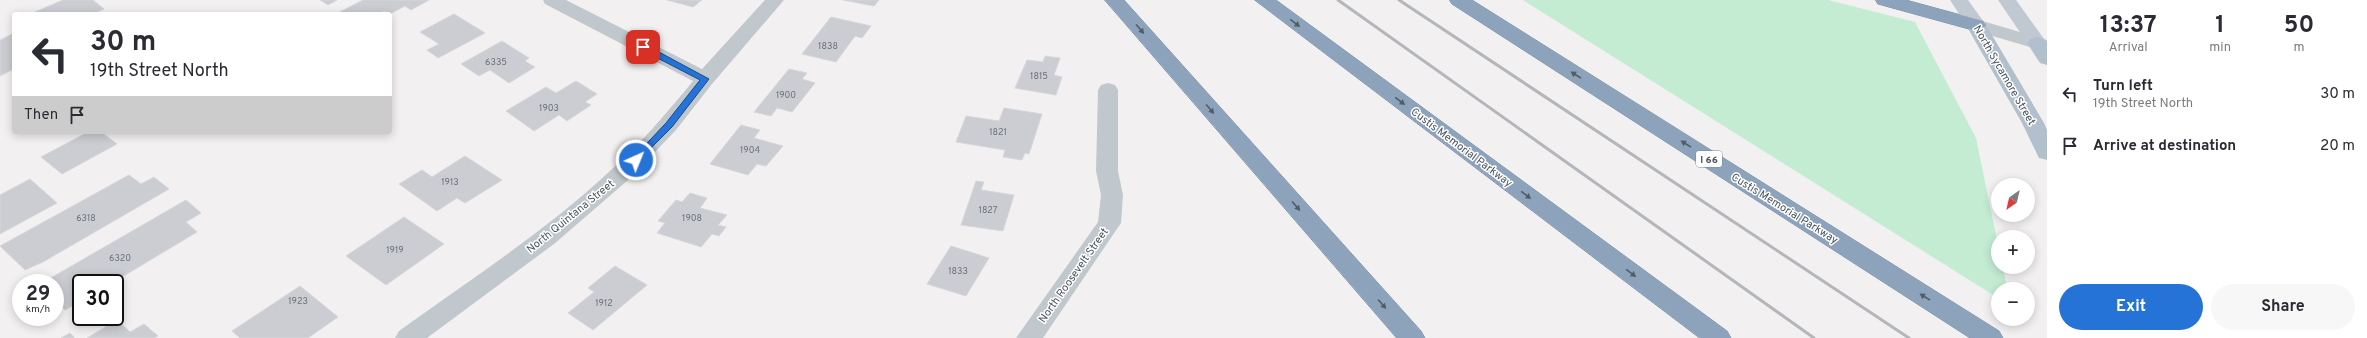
<!DOCTYPE html>
<meta charset="utf-8">
<style>
:root{--surface:#fff;--page:#f7f7f7;--text:#2b2b33;--muted:#7c7c81;--accent:#2673d7}
body{margin:0;font-family:Overpass,sans-serif;background:var(--page);color:var(--text);height:100vh;display:flex;flex-direction:column;font-size:15px;white-space:nowrap}
*{box-sizing:border-box;margin:0}
p{font-size:13px;color:var(--muted)}
.icon{flex:none;width:22px;height:22px;fill:none;stroke:currentColor;stroke-width:2;stroke-linecap:round;stroke-linejoin:round}
.map{position:relative;flex:1;overflow:hidden}
.panel{display:flex;flex-direction:column;background:var(--surface);width:320px}
.panel>*{flex:none}
.hud{position:absolute;left:12px;top:12px;width:380px;height:122px;border-radius:4px;box-shadow:0 2px 10px #0003;background:#fff;color:var(--text);overflow:hidden}
.needle{width:26px;rotate:214deg}
.fabs{position:absolute;left:1991px;top:178px;display:grid;gap:8px}
.fabs a{display:grid;place-items:center;width:44px;height:44px;border-radius:50%;background:var(--surface);box-shadow:0 2px 10px #0003;font-size:20px}
.speed{position:absolute;left:12px;top:274px;display:flex;gap:8px;font-size:20px;font-weight:700;text-align:center}
.speed>*{display:grid;place-content:center;width:52px;height:52px;border-radius:50%;background:var(--surface);box-shadow:0 2px 10px #0003;line-height:1}
.speed small{font-size:10px;font-weight:400}
.speed .limit{border:2px solid #111;border-radius:6px;background:#fff;color:#111}
.pin{position:absolute;display:grid;place-items:center;width:34px;height:34px;color:#fff;margin:-17px;border-radius:8px;box-shadow:0 2px 6px #0006}
.me{position:absolute;width:44px;margin:-22px;rotate:44deg;stroke-linejoin:round;filter:drop-shadow(0 0 3px #0008)}
.turn{display:flex;align-items:center;gap:14px;height:84px;padding:0 12px;font-size:18px}
.turn .icon{width:52px;height:52px;stroke-width:2.5}
.turn b{display:block;font-size:28px;line-height:34px}
.then{display:flex;align-items:center;height:38px;padding:0 12px;background:#0003;gap:8px;font-size:15px}
.eta{display:flex;justify-content:space-evenly;align-items:center;height:68px;text-align:center}
.eta b{font-size:24px;font-weight:700;line-height:28px}
.button{display:flex;gap:8px;margin-top:auto;padding:8px 12px}
.button a{flex:1;height:46px;border-radius:24px;background:var(--accent);color:#fff;font-size:16px;font-weight:700;line-height:46px;text-align:center}
.button a+a{background:var(--page);color:var(--text)}
ul{padding:0;list-style:none}
li{display:flex;align-items:center;gap:12px;height:52px;padding:0 12px}
li div{flex:1}
li b{display:block;font-size:15px}
li em{font-style:normal}
main{display:flex;flex:1;min-height:0}
.map>svg:first-child{display:block}
.green{fill:#c3ecd3}
.building{fill:#cbcdd2;stroke:#d5d7db}
.lines{fill:none;stroke-linecap:round;stroke-linejoin:round}
.motorway-casing{stroke:#778ea7;stroke-width:1}
.minor{fill:#c0c8ce;fill-rule:evenodd}
.tertiary{fill:#c0c8ce;fill-rule:evenodd}
.secondary{fill:#c0c9d2;fill-rule:evenodd}
.primary{fill:#b2c0cd;fill-rule:evenodd}
.motorway{fill:#8ca3bb;fill-rule:evenodd}
.rail{stroke:#b3b6ba;stroke-width:3}
.oneway{fill:#515c66}
.route{fill:#2673d7;stroke:#194b8c}
.labels{text-anchor:middle;stroke-width:3;stroke-linejoin:round;paint-order:stroke}
.number-label{font-size:9px;fill:#6a727a}
.shield{fill:#fff;stroke:#80878e;stroke-width:1}
.shield-label{font-size:10px;font-weight:bold;fill:#4a545d}
.street-label{font-size:11px;fill:#4a545d;stroke:#fff}
</style>
<main>
<div class="map">
<svg width="2047" height="338" viewBox="0 0 2047 338">
<rect width="100%" height="100%" fill="#f3f0f1"/>
<polygon class="green" points="1523,0 1828,0 1915,22 1976,138 1998,245 1998,267 2003,267 2007,289 1998,289 1998,298"/>
<g class="building">
<polygon points="63,0 93,0 104,9 92,14 87,12 82,14 30,14"/>
<polygon points="320,0 337,0 328,5"/>
<polygon points="363,0 429,0 411,10 405,6 390,14 384,11 378,14 336,14"/>
<polygon points="667,0 702,0 693,7"/>
<polygon points="843,0 879,0 874,6"/>
<polygon points="454,14 485,33 438,58 427,50 439,44 420,32"/>
<polygon points="831,17 871,26 862,38 855,36 836,62 802,54"/>
<polygon points="14,33 14,69 0,76 0,40"/>
<polygon points="502,41 529,58 525,61 535,67 509,83 490,70 479,76 461,64"/>
<polygon points="1045,56 1060,58 1054,75 1062,77 1056,95 1015,88 1027,60 1043,62"/>
<polygon points="789,69 807,73 802,79 815,83 792,112 777,108 771,116 754,112"/>
<polygon points="576,81 597,94 585,102 591,105 567,121 559,115 534,131 506,111 546,87 556,93"/>
<polygon points="1004,108 1042,114 1029,154 1025,153 1022,160 1003,157 1005,150 956,142 966,116 999,121"/>
<polygon points="741,125 760,130 754,138 783,146 766,166 757,164 748,175 710,164"/>
<polygon points="88,132 101,132 117,144 62,174 41,157"/>
<polygon points="465,156 502,180 465,203 457,198 437,211 399,184 422,170 432,177"/>
<polygon points="129,175 141,184 154,177 169,189 43,262 25,270 0,246"/>
<polygon points="30,179 57,203 0,234 0,195"/>
<polygon points="976,181 984,182 981,190 1014,195 1003,231 961,225"/>
<polygon points="690,193 707,198 700,208 727,215 718,225 726,227 719,236 712,234 701,247 657,233 665,223 658,221 676,200 682,202"/>
<polygon points="186,200 201,213 186,222 197,232 112,283 81,283 81,301 65,310 55,300 55,283 42,283"/>
<polygon points="404,217 444,244 386,285 346,256"/>
<polygon points="951,246 989,258 966,296 927,284"/>
<polygon points="615,266 647,285 593,330 568,313 594,292 588,288"/>
<polygon points="300,286 338,317 308,338 240,338 232,331"/>
<polygon points="117,320 130,332 144,324 158,336 154,338 87,338"/>
<polygon points="70,333 75,338 61,338"/>
</g>
<g class="lines">
<g class="motorway-casing">
<g id="motorway">
<polygon points="1105,0 1124,0 1421,331 1425,338 1397,338"/>
<polygon points="1255,0 1276,0 1727,331 1731,338 1700,338"/>
<polygon points="1450,0 1472,0 1999,331 2003,338 1970,338 1452,4"/>
<polygon points="1876,0 1906,0 1983,21 1986,25 1983,29 1976,31 1878,4"/>
</g>
</g>
<g class="minor">
<path d="M 543,0 L 566,0 L 702,69 L 765,0 L 784,0 L 712,84 L 676,130 L 627,181 L 554,244 L 427,338 L 395,338 L 399,331 C 471,279 546,231 611,170 C 641,143 667,113 693,81 L 545,4 Z"/>
<polygon points="1108,83 1115,85 1118,90 1118,171 1123,195 1121,223 1043,338 1016,338 1098,222 1101,195 1096,171 1098,90 1101,85"/>
</g>
<polygon class="tertiary" points="1976,19 2047,40 2047,52 1969,29 1966,25 1969,21"/>
<g class="secondary">
<polygon points="1950,0 1968,0 1986,25 1983,29 1976,31 1969,29"/>
<polygon points="1998,0 2016,0 2047,43 2044,47 2037,49 2030,47"/>
</g>
<g class="primary">
<polygon points="1976,19 1983,21 1986,25 2044,123 2047,130 2047,160 2039,158 2022,123 1966,25 1969,21"/>
<polygon points="2037,37 2044,39 2047,43 2047,65 2040,63 2027,43 2030,39"/>
</g>
<use href="#motorway" class="motorway"/>
<g class="rail">
<polyline points="1338,0 1814,338"/>
<polyline points="1399,0 1909,338"/>
</g>
</g>
<defs><path id="oneway-solid" d="M-6-.8H1V-3.2L6.5 0L1 3.2V.8H-6Z"/></defs>
<g class="oneway">
<use href="#oneway-solid" transform="translate(1295 23) rotate(37)"/>
<use href="#oneway-solid" transform="translate(1140 29) rotate(49)"/>
<use href="#oneway-solid" transform="translate(1576 75) rotate(-148)"/>
<use href="#oneway-solid" transform="translate(1400 101) rotate(37)"/>
<use href="#oneway-solid" transform="translate(1210 109) rotate(49)"/>
<use href="#oneway-solid" transform="translate(1686 144) rotate(-148)"/>
<use href="#oneway-solid" transform="translate(1526 195) rotate(37)"/>
<use href="#oneway-solid" transform="translate(1296 206) rotate(49)"/>
<use href="#oneway-solid" transform="translate(1631 273) rotate(37)"/>
<use href="#oneway-solid" transform="translate(1925 297) rotate(-148)"/>
<use href="#oneway-solid" transform="translate(1382 304) rotate(49)"/>
</g>
<polygon class="route" points="640,45 646,45 709,79 672,127 636,163 633,162 633,158 666,123 700,80 640,49"/>
<g class="labels">
<g class="number-label">
<text x="828" y="49">1838</text>
<text x="496" y="65">6335</text>
<text x="1039" y="79">1815</text>
<text x="786" y="98">1900</text>
<text x="549" y="111">1903</text>
<text x="998" y="135">1821</text>
<text x="750" y="153">1904</text>
<text x="450" y="185">1913</text>
<text x="988" y="213">1827</text>
<text x="86" y="221">6318</text>
<text x="692" y="221">1908</text>
<text x="395" y="253">1919</text>
<text x="120" y="261">6320</text>
<text x="958" y="274">1833</text>
<text x="298" y="304">1923</text>
<text x="604" y="306">1912</text>
</g>
<rect class="shield" x="1696" y="151" width="26" height="16" rx="3"/>
<g class="shield-label">
<text x="1709" y="163">I 66</text>
</g>
<g class="street-label">
<text transform="translate(2005 75) rotate(60)" y="4">North Sycamore Street</text>
<text transform="translate(1462 147) rotate(37)" y="4">Custis Memorial Parkway</text>
<text transform="translate(1785 208) rotate(32)" y="4">Custis Memorial Parkway</text>
<text transform="translate(570 216) rotate(-39)" y="4">North Quintana Street</text>
<text transform="translate(1073 275) rotate(-55)" y="4">North Roosevelt Street</text>
</g>
</g>
</svg>
<div class="fabs">
<a><svg class="needle" viewBox="-14 -14 28 28"><path d="M0-13l5 13h-10z" fill="#e53935"/><path d="M0 13l5-13h-10z" fill="#7c7c81"/></svg></a>
<a>+</a>
<a>−</a>
</div>
<div class="speed"><div>29<small>km/h</small></div><div class="limit">30</div></div>
<div class="pin" style="left:643px;top:47px;background:#d93025"><svg class="icon" aria-label="arrive" viewBox="0 0 24 24"><path d="M6 21V4h12l-3 4 3 4H6"/></svg></div>
<svg class="me" style="left:636px;top:160px" viewBox="-20 -20 40 40"><circle r="17" fill="#2673d7" stroke="#fff" stroke-width="3"/><path d="M0-11L8 9 0 5-8 9z" fill="#fff"/></svg>
<div class="hud">
<div class="turn"><svg class="icon" aria-label="left" viewBox="0 0 24 24"><path d="M17 20v-9H6M10 6l-5 5 5 5"/></svg><div><b>30 m</b>19th Street North</div></div>
<div class="then">Then<svg class="icon" aria-label="arrive" viewBox="0 0 24 24"><path d="M6 21V4h12l-3 4 3 4H6"/></svg></div>
</div>
</div>
<section class="panel">
<div class="eta">
<div><b>13:37</b><p>Arrival</p></div>
<div><b>1</b><p>min</p></div>
<div><b>50</b><p>m</p></div>
</div>
<ul>
<li><svg class="icon" aria-label="left" viewBox="0 0 24 24"><path d="M17 20v-9H6M10 6l-5 5 5 5"/></svg><div><b>Turn left</b><p>19th Street North</p></div><em>30 m</em></li>
<li><svg class="icon" aria-label="arrive" viewBox="0 0 24 24"><path d="M6 21V4h12l-3 4 3 4H6"/></svg><div><b>Arrive at destination</b></div><em>20 m</em></li>
</ul>
<div class="button"><a>Exit</a><a>Share</a></div>
</section>
</main>
